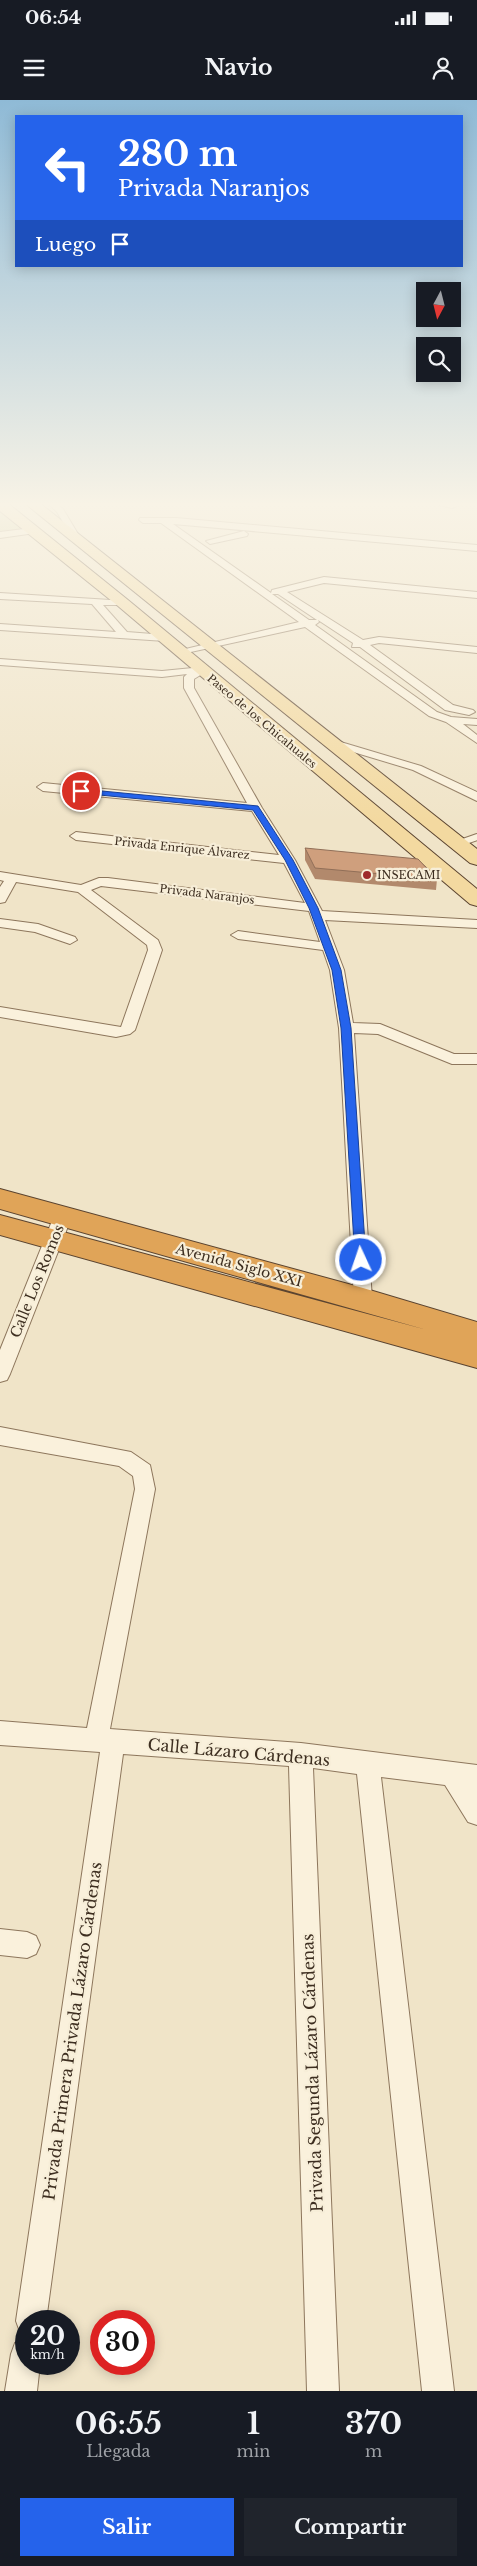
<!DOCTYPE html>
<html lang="es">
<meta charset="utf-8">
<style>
:root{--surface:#171b24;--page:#20242c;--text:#f1f3f6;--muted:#9ea1a6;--accent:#2563eb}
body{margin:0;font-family:"Libre Baskerville",serif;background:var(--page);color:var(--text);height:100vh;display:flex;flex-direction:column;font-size:19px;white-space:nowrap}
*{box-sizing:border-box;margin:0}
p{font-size:16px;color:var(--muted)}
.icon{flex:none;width:28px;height:28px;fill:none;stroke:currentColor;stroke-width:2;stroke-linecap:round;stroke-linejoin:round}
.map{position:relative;height:2291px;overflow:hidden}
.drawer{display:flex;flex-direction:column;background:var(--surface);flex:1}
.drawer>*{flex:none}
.top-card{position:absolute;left:15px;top:15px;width:448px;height:152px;border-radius:0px;box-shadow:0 2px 12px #0003;background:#2563eb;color:#fff;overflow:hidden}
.needle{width:32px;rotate:187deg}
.tools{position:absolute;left:416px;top:182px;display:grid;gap:10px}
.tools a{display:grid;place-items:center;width:45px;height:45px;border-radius:0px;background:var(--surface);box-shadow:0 2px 12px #0003;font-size:25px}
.speed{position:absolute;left:15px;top:2210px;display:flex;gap:10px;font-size:25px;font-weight:700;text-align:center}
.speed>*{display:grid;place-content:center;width:65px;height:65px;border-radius:50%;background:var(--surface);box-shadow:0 2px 12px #0003;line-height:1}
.speed small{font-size:12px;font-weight:400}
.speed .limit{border:8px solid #d22;background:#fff;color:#111}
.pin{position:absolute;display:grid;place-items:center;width:42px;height:42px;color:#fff;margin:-21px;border:2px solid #fff;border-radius:50%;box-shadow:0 1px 5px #0007}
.me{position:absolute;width:55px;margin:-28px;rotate:357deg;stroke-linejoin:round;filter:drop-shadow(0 0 4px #0008)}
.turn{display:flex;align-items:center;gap:18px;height:105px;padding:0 20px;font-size:22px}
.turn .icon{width:65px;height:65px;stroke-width:2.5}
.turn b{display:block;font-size:35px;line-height:42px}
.then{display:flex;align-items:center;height:48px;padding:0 20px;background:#0003;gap:10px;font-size:19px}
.eta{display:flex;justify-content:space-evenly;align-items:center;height:85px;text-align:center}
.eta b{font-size:30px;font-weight:700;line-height:35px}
.action{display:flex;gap:10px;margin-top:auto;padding:10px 20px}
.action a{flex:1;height:58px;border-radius:0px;background:var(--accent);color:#fff;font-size:20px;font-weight:700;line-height:58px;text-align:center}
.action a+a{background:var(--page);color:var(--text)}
.status{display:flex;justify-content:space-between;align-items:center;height:35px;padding:0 25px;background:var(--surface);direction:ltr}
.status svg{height:14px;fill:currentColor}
header{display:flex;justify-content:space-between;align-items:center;height:65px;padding:0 20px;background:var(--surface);font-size:22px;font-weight:700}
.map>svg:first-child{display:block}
.green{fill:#c9cf9b}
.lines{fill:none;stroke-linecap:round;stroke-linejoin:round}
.lane-casing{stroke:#8d765c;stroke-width:8}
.street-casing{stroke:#8d765c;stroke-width:2}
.primary-casing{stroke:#5b4430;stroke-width:2}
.highway-casing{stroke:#5b4430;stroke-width:2}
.lane{stroke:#faf1dc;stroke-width:6}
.street{fill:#faf1dc;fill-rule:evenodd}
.primary{fill:#f3d9a0;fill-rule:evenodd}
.highway{fill:#e0a458;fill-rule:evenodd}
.wall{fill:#b2896c}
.building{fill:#cf9f7d;stroke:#916f58}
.route{fill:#2563eb;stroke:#184099}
.poi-dot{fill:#9e2a2b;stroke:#f7eed8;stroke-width:2}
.labels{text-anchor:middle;stroke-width:4.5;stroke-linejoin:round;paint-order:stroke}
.far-street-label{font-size:11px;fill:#3d2e20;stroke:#f7eed8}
.far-poi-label{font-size:11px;fill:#3d2e20;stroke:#f7eed8;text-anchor:start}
.street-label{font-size:14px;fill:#3d2e20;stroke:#f7eed8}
.near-street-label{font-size:16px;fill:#3d2e20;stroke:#f7eed8}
</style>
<div class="status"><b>06:54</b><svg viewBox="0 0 49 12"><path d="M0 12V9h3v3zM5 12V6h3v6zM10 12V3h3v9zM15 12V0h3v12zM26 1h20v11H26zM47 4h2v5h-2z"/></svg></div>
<header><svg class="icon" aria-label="menu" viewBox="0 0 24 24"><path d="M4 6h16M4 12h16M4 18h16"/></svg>Navio<svg class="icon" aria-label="person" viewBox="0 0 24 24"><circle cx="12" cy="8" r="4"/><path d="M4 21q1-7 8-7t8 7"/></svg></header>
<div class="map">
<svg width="477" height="2291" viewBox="0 0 477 2291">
<rect width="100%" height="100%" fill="#f0e4c8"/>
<polygon class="green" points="0,411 25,430 0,434"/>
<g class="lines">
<g class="lane-casing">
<polyline id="lane" points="457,744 477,737"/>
</g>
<g class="street-casing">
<g id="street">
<polygon points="46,401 55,401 63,409 81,439 80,441 74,441 57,412"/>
<polygon points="423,401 466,401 466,403 452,408"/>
<path d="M 140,418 L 176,418 L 477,445 L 477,451 L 173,424 L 271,493 L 272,490 L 324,477 L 477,492 L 477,498 L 324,483 L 287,492 L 363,540 L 379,537 L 477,547 L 477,553 L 379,543 L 370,545 L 453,605 L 473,610 L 475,612 L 469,615 L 445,610 L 360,547 L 352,547 L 353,543 L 318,520 L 319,522 L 315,525 L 437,612 L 451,617 L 477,619 L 477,625 L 463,624 L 477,635 L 477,643 L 446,622 L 429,616 L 305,527 L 177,555 L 177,551 L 299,522 L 161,423 L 143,423 L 139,420 ZM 272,494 L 278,494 L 317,520 L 309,520 Z"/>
<polygon points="32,428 35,429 35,433 0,438 0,432"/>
<polygon points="244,431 248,434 247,436 210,444 206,441"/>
<polygon points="0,493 126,501 126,505 103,505 127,532 165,535 170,538 165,541 0,530 0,524 116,532 92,504 0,499"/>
<polygon points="0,559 162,571 203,567 207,571 194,579 194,588 262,708 295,760 322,811 477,820 477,828 325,820 344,870 353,923 380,924 454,954 477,954 477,964 452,964 378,934 354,933 372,1199 369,1204 363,1206 357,1204 354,1199 339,928 330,870 323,850 238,839 231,835 238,831 320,842 309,811 101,786 91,790 158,840 162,850 135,930 130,934 116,937 0,917 0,907 121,927 148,850 147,845 78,792 16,782 5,802 0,803 0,787 4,781 0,780 0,772 81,785 99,778 108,778 305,803 284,763 76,740 70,736 76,732 279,755 252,711 43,691 37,687 43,683 247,703 184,588 184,577 187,574 162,577 0,565"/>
<polygon points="334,640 421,666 477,692 477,701 413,670 330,645 330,641"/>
<polygon points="0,819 38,824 75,837 77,840 70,844 35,832 0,827"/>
<polygon points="63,1110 69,1111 72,1116 10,1274 7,1280 0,1282 0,1250 54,1116 57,1111"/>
<polygon points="0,1327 131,1352 150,1365 155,1389 110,1629 301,1643 477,1665 477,1725 468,1722 445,1685 381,1677 454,2291 422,2291 357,1674 313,1668 339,2291 307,2291 289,1666 123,1654 46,2221 26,2221 26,2234 20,2232 16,2221 100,1652 0,1645 0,1621 87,1628 135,1389 133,1376 119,1366 0,1345"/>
<polygon points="0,1829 27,1832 36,1836 40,1845 36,1854 27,1858 0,1855"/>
<polygon points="26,2239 26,2264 40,2264 37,2291 5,2291 11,2254 15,2243"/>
</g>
</g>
<g class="primary-casing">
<g id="primary">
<polygon points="0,401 5,401 128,500 477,789 477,806 470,804 118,506 0,411"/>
<polygon points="22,401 37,401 477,749 477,765 470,763"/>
</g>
</g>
<g class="highway-casing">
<polygon id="highway" points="0,1089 363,1188 477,1222 477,1268 0,1135 0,1115 427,1230 0,1109"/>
</g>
<use href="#lane" class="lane"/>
<use href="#street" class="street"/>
<use href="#primary" class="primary"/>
<use href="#highway" class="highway"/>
</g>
<polygon class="wall" points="305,748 437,779 436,790 315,779 305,760"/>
<polygon class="building" points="305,748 418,759 437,779 315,768"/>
<linearGradient id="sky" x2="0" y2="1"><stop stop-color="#8fbad6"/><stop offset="0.56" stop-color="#f8f3e6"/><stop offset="1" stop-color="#f8f3e6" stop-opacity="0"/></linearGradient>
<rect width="477" height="722" fill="url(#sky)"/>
<polygon class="route" points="81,689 258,706 293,760 318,808 341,870 351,928 366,1160 365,1164 357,1164 355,1160 341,928 332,870 309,808 285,760 253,710 79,693 79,689"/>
<circle class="poi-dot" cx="367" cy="775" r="5"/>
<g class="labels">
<g class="far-street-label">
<text transform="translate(262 621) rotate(40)" y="4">Paseo de los Chicahuales</text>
<text transform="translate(182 748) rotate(6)" y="4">Privada Enrique Álvarez</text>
<text transform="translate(207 794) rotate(7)" y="4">Privada Naranjos</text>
</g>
<g class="far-poi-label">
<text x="377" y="779">INSECAMI</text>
</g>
<g class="street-label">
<text transform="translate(239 1165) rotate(15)" y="5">Avenida Siglo XXI</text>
<text transform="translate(37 1181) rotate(-68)" y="5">Calle Los Romos</text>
</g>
<g class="near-street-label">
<text transform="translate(239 1652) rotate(5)" y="6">Calle Lázaro Cárdenas</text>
<text transform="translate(72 1931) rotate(-82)" y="6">Privada Primera Privada Lázaro Cárdenas</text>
<text transform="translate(312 1973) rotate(-92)" y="6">Privada Segunda Lázaro Cárdenas</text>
</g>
</g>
</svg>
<div class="tools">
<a><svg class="needle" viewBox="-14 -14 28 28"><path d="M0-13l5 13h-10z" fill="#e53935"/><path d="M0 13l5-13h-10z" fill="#9ea1a6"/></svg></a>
<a><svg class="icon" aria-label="search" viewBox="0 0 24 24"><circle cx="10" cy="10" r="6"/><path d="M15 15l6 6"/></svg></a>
</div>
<div class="speed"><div>20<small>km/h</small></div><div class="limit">30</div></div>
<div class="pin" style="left:81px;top:691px;background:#d93025"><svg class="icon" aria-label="arrive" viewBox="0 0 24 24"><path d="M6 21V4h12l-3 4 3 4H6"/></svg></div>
<svg class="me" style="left:361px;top:1160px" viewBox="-20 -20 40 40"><circle r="17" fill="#2563eb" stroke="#fff" stroke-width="3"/><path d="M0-11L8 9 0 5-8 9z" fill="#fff"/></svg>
<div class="top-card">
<div class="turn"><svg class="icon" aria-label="left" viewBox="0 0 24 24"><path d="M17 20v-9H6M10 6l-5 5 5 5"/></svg><div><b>280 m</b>Privada Naranjos</div></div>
<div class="then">Luego<svg class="icon" aria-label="arrive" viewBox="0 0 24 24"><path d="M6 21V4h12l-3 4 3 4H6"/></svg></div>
</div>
</div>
<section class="drawer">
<div class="eta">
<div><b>06:55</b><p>Llegada</p></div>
<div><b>1</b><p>min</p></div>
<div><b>370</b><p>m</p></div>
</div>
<div class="action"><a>Salir</a><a>Compartir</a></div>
</section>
